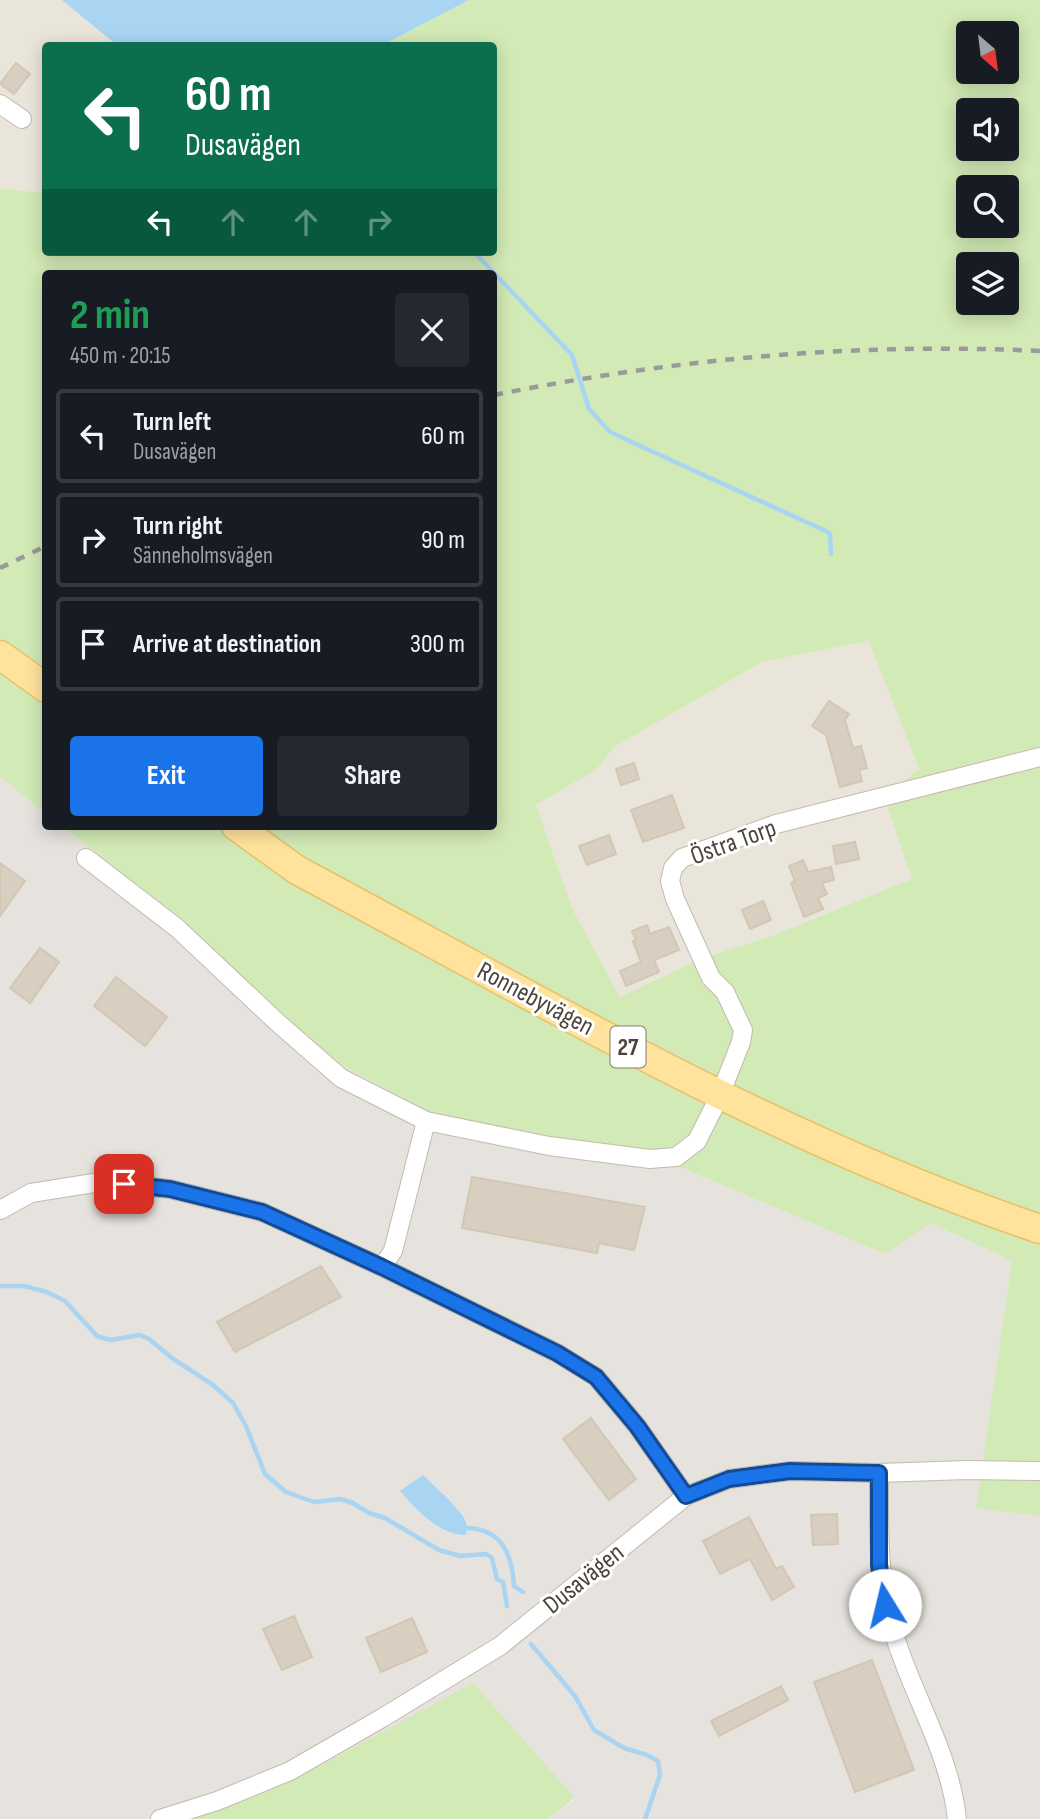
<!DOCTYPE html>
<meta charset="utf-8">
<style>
:root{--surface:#171b24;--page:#242831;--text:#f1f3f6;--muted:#9ea1a6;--line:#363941;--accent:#1a73e8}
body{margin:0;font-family:"Sofia Sans Condensed",sans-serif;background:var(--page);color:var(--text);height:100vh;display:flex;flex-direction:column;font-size:26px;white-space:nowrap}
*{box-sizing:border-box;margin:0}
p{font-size:23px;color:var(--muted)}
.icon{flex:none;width:38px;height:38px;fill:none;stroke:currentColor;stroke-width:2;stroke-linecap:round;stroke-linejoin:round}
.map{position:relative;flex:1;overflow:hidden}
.panel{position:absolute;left:42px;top:270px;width:455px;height:560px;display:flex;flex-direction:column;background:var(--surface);border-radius:7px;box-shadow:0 4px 18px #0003}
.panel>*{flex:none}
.banner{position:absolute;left:42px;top:42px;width:455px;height:214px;border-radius:7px;box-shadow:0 4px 18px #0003;background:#0b6e4f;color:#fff;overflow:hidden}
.needle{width:46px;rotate:152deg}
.buttons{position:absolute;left:956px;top:21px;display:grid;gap:14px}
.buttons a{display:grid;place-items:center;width:63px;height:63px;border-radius:7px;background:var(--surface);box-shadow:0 4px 18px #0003;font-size:35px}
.pin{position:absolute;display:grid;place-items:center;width:60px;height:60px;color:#fff;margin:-30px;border-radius:14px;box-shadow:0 4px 10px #0006}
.me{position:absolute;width:77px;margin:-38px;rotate:351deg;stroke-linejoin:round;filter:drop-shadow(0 0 5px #0008)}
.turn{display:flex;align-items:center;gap:24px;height:147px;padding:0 28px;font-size:32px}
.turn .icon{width:91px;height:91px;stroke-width:2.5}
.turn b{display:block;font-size:49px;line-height:60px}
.lanes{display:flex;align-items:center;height:66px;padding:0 28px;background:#0003;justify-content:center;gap:35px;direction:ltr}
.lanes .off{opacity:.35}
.round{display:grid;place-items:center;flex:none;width:74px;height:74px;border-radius:7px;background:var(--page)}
.head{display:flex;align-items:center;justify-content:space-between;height:119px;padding:0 28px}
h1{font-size:42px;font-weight:700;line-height:52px;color:#1e9e55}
.button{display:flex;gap:14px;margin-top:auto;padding:14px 28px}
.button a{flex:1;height:80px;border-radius:7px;background:var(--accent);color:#fff;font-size:28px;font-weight:700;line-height:80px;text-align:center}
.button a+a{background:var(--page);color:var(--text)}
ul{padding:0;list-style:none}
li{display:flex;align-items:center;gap:21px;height:94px;margin:0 14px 10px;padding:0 14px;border:4px solid var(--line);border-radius:7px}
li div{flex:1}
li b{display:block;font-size:26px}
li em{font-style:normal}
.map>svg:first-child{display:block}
.residential{fill:#eae5da}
.industrial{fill:#e6e2dd}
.green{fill:#d2eab5;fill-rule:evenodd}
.water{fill:#a9d4f2}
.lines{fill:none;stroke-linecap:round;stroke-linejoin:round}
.stream{stroke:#a9d4f2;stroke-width:4.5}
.building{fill:#d8cfc1;stroke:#d3c7b4;stroke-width:2}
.street-casing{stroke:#c2bbae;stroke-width:20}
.primary-casing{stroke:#e6c16a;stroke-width:31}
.street{stroke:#fff;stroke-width:18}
.primary{stroke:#ffe39c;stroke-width:28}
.rail{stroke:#9a9a9a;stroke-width:4.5;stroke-dasharray:9 9;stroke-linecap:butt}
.route-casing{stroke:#114b97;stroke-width:18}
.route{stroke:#1a73e8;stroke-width:12}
.labels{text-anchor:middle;stroke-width:6;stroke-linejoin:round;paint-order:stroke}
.shield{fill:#fff;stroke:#817c74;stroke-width:2}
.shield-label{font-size:24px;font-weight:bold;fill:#4b4439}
.street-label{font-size:26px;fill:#4b4439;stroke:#fff}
</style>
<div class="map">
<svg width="1040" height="1819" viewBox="0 0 1040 1819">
<rect width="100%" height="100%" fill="#f6f3ec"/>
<g class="residential">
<polygon points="0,0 62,0 118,45 46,46 45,193 0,188"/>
<polygon points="870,641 919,769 884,796 913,879 774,935 702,958 620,997 573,910 536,805 596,770 614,747 762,662"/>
</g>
<polygon class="industrial" points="0,777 45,813 46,826 62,826 156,901 334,1061 430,1112 675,1165 885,1254 931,1223 1012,1261 977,1507 1040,1516 1040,1819 548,1819 575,1799 316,1768 191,1819 0,1819"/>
<g class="green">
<path d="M 469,0 L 1040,0 L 1040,1516 L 976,1508 L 1012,1261 L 931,1223 L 885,1254 L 675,1165 L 430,1112 L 334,1061 L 156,901 L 62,826 L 494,826 L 494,273 L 46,273 L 45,813 L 0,777 L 0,188 L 45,193 L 46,252 L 494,252 L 494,46 L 383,45 ZM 968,33 L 1006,33 L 1006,72 L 968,72 ZM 968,110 L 1006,110 L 1006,149 L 968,149 ZM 968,187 L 1006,187 L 1006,226 L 968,226 ZM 968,264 L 1006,264 L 1006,303 L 968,303 ZM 869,641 L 919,769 L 884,796 L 912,879 L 774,935 L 702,958 L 620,997 L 573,910 L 536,805 L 596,770 L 614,747 L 762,662 Z"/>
<polygon points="473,1683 575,1798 548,1819 191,1819 316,1768"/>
</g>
<g class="water">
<polygon points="62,0 469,0 383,45 118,46"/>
<path d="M 423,1475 L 449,1500 L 463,1516 L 468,1528 L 465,1535 C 438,1534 417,1510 400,1491 Z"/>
</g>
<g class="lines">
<g class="stream">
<polyline points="474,252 572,355 589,409 610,432 830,533 831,554"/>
<polyline points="0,1286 24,1286 47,1292 65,1301 97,1336 110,1340 140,1335 149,1339 172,1358 213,1385 233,1403 246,1426 265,1474 286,1492 314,1502 340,1499 353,1503 369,1513 385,1518 439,1550 460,1556 486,1554 492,1558 497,1579 503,1582 507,1606"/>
<path d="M 468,1528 C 503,1530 512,1555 514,1586 L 523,1592"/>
<polyline points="531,1644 575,1696 594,1730 624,1748 647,1755 658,1761 660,1775 645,1819"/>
</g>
</g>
<g class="building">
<polygon points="16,63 30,74 14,94 0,84"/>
<polygon points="829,701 849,714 845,720 853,748 861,746 867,768 859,770 862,781 840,787 826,735 812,726"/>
<polygon points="634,763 639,779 621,785 616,769"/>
<polygon points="672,795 684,828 643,842 631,810"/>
<polygon points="609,835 616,854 587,865 579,846"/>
<polygon points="855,842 859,859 836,864 833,846"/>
<polygon points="803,860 808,872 831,867 834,880 822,883 827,894 818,898 823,909 804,917 791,883 795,881 789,866"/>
<polygon points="0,863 25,881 0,916"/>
<polygon points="763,901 771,920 750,929 742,910"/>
<polygon points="647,925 650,934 669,927 679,950 654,960 659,972 626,986 620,971 641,962 633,941 636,940 632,931"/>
<polygon points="40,948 59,962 30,1003 10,988"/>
<polygon points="116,977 167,1017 145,1046 94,1006"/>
<polygon points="472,1177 645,1207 634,1250 599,1243 597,1253 462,1228"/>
<polygon points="321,1266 341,1297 235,1352 217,1322"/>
<polygon points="591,1418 636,1479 609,1500 563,1439"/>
<polygon points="837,1514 838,1544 813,1545 811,1515"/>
<polygon points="749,1517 776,1569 782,1566 794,1587 772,1600 750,1559 720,1574 703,1541"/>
<polygon points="294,1616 312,1657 282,1670 263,1629"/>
<polygon points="412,1618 427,1652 381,1672 366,1638"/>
<polygon points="872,1660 914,1770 855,1792 814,1682"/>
<polygon points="781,1686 788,1700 719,1736 711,1721"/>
</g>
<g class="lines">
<g class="street-casing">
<g id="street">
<polyline points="0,104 22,119"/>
<polyline points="86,858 177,928 278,1023 341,1078 426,1121 549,1146 650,1159 676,1157 697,1141 720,1095 741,1042 743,1030 725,992 711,978 675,899 670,881 673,868 682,858 776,824 1040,757"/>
<polyline points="0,1210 31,1193 100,1182 170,1189 262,1212 382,1267 557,1353 596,1377 637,1426 686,1496"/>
<polyline points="382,1267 393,1251 426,1121"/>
<path d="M 879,1473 C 879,1532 877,1581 895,1637 C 914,1698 950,1754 957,1819"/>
<polyline points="160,1819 217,1801 290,1771 382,1718 500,1646 686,1496 729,1479 790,1471 879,1473 966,1470 1040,1471"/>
</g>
</g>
<g class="primary-casing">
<g id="primary">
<polyline points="0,655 46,688"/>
<path d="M 236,826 L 297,870 C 539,999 778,1141 1040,1229"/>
</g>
</g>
<use href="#street" class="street"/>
<use href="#primary" class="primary"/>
<g class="rail">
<path d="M 494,395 C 674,359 856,342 1040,351"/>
<polyline points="0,568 46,546"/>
</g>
</g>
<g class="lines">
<g class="route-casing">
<polyline id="route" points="124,1184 170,1189 262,1212 382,1267 557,1353 596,1377 637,1426 686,1496 729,1479 790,1471 879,1473 879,1565 885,1605"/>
</g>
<use href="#route" class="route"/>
</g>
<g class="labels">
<rect class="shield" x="610.5" y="1026.5" width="35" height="41" rx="5"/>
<g class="shield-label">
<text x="628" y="1055">27</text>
</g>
<g class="street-label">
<text transform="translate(733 841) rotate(-20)" y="9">Östra Torp</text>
<text transform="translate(536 998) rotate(28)" y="9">Ronnebyvägen</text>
<text transform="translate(583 1578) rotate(-39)" y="9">Dusavägen</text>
</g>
</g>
</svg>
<div class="buttons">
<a><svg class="needle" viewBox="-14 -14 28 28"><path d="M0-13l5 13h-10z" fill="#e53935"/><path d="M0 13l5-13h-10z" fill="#9ea1a6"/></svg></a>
<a><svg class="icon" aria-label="sound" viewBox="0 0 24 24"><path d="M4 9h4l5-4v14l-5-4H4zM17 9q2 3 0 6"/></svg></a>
<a><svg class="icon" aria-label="search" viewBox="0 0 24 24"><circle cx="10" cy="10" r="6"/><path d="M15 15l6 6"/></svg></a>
<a><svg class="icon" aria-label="layers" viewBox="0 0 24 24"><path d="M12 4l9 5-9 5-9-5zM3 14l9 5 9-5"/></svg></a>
</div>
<div class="pin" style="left:124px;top:1184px;background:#d93025"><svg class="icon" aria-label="arrive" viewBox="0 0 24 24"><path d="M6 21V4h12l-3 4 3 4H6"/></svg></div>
<svg class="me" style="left:885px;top:1605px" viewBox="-20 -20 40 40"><circle r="19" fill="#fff"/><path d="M0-13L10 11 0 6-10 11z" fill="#1a73e8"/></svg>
<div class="banner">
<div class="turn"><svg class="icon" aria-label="left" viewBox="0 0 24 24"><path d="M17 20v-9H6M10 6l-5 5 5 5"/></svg><div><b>60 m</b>Dusavägen</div></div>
<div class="lanes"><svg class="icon" aria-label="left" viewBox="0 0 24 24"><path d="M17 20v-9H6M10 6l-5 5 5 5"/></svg><svg class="icon off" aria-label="ahead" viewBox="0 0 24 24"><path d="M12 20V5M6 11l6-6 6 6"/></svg><svg class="icon off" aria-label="ahead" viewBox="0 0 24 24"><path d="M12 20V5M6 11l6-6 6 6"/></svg><svg class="icon off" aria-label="right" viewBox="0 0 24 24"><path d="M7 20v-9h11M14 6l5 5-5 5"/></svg></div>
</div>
<section class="panel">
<div class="head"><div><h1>2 min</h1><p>450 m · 20:15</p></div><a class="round"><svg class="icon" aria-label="close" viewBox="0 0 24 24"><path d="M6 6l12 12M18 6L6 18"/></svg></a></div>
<ul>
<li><svg class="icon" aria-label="left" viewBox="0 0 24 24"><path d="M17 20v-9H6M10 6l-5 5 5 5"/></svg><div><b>Turn left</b><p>Dusavägen</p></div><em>60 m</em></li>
<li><svg class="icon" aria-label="right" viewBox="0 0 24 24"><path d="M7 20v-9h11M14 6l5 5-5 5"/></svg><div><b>Turn right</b><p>Sänneholmsvägen</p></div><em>90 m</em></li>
<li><svg class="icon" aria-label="arrive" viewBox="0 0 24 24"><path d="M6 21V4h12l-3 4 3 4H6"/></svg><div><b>Arrive at destination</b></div><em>300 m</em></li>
</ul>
<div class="button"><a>Exit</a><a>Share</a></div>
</section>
</div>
